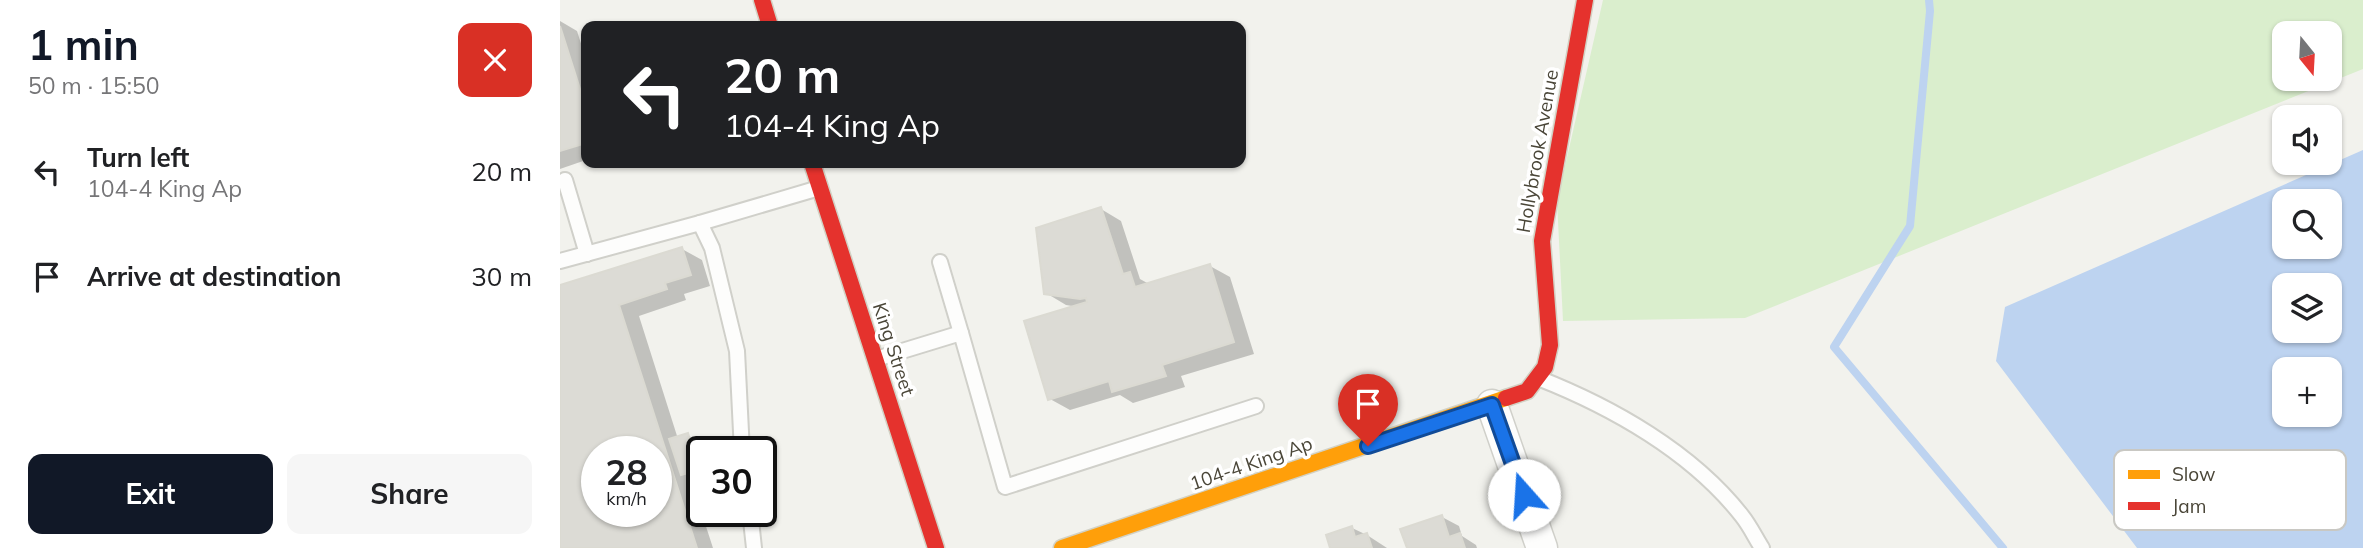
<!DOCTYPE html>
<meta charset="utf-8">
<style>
:root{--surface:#fff;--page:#f6f6f6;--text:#202124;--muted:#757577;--accent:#111827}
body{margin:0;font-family:Mulish,sans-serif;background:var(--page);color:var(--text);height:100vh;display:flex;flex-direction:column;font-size:26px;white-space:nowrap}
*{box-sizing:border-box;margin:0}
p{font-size:23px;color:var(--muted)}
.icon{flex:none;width:38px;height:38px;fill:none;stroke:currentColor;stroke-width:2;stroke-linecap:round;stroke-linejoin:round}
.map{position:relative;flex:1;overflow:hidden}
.details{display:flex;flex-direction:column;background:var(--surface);width:560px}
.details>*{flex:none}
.guide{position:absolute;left:21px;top:21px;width:665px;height:147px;border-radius:14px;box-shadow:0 2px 5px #0004;background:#202124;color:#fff;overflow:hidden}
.needle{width:46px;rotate:162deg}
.buttons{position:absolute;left:1712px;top:21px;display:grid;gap:14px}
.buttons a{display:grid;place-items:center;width:70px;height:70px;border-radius:14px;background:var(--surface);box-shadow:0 2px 5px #0004;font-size:35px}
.speed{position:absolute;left:21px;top:436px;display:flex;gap:14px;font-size:35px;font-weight:700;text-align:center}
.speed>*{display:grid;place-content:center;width:91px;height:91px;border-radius:50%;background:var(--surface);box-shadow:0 2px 5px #0004;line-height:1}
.speed small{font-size:18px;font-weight:400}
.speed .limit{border:4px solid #111;border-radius:10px;background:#fff;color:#111}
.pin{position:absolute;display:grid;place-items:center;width:60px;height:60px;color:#fff;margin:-72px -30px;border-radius:50% 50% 50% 0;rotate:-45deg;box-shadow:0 0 7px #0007}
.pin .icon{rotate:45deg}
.me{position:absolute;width:77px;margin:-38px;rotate:341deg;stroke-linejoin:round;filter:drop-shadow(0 0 5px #0008)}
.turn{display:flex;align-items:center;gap:24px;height:147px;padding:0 28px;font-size:32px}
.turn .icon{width:91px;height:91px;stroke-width:2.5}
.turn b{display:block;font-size:49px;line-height:60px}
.round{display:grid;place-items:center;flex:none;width:74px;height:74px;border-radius:14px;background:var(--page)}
.overview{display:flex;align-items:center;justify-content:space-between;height:119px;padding:0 28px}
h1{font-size:42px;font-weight:700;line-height:52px;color:var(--accent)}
.primary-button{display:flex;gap:14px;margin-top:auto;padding:14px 28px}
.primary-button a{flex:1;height:80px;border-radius:14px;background:var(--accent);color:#fff;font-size:28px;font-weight:700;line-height:80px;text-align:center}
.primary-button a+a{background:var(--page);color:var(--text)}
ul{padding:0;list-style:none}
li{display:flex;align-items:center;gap:21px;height:105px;padding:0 28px}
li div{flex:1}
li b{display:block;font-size:26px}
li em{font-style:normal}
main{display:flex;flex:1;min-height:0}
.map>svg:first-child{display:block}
.green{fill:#daeecd;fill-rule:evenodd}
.water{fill:#bdd3f0;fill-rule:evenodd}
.shadow{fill:#0003;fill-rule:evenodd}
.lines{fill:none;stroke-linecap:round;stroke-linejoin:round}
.stream{stroke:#bdd3f0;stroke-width:8}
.building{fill:#dcdbd5;stroke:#dbdad2;stroke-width:2;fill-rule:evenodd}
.lane-casing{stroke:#d0d0ca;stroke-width:18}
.street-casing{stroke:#d0d0ca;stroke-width:33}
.slow-casing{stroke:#d2d1c4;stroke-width:19}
.jam-casing{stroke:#d2d1c4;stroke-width:19}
.lane{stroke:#fdfdfc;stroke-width:14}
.street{stroke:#fdfdfc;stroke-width:30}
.slow{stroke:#ff9f0a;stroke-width:16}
.jam{stroke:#e5322d;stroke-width:16}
.route-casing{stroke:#114b97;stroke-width:18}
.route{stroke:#1a73e8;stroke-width:12}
.labels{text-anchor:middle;stroke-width:7;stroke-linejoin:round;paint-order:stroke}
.street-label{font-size:19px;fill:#4a4638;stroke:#fff}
.key{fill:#fff;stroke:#c9c8c3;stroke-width:2}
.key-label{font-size:19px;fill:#4a4638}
</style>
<main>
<section class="details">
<div class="overview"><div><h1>1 min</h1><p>50 m · 15:50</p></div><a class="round" style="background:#d93025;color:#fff"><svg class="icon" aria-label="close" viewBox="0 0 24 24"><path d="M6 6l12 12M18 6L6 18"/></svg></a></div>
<ul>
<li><svg class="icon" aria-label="left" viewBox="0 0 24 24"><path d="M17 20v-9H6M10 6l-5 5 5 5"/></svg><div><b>Turn left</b><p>104-4 King Ap</p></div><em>20 m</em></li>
<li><svg class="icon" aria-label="arrive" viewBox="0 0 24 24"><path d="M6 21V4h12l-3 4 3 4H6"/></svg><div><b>Arrive at destination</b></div><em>30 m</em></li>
</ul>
<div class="primary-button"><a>Exit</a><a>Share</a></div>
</section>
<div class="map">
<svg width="1803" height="548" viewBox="0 0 1803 548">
<rect width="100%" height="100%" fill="#f2f2ed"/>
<path class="green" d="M 1043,0 L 1803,0 L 1803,69 L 1185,318 L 1003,321 L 997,201 ZM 1724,33 L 1769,33 L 1769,79 L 1724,79 Z"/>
<path class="water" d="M 1803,150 L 1803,548 L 1577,548 L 1436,361 L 1445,307 ZM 1724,201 L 1769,201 L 1769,247 L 1724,247 ZM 1724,285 L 1769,285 L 1769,331 L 1724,331 ZM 1724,369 L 1769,369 L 1769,415 L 1724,415 Z"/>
<g class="shadow">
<polygon points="0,21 17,31 26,59 26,160 0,169"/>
<polygon points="541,209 561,221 580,279 589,284 650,266 670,277 694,354 621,376 625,387 573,403 560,395 510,410 490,399 518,307 506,305 486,293"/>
<path d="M 122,249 L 142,260 L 150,286 L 124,294 L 126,300 L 79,316 L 118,439 L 128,435 L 133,439 L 142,466 L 142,473 L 130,477 L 153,548 L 0,548 L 0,287 ZM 37,452 L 96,452 L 96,511 L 37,511 Z"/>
<polygon points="882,517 899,526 902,536 916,545 917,548 848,548"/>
<polygon points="792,528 807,535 827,548 772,548"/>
</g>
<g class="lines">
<polyline class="stream" points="1369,0 1370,11 1350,226 1274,347 1443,548"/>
</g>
<g class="building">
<polygon points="0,26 26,108 26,143 0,151"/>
<polygon points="541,207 563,274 570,272 575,287 650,264 674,342 602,365 606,376 552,392 549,381 488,400 464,321 527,302 526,298 520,299 484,294 476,228"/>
<path d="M 122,247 L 131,275 L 105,283 L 107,289 L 59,305 L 137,548 L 0,548 L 0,285 ZM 37,452 L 96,452 L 96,511 L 37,511 Z"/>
<polygon points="128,433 139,470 121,475 109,439"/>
<polygon points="882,515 889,537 900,533 905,548 847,548 840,529"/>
<polygon points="792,526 795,537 807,533 812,548 770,548 766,535"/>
</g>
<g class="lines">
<g class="lane-casing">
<g id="lane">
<polyline points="5,180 27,254"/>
<polyline points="0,261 140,223"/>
<polyline points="380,262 401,333"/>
<polyline points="316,359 401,333 445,487 696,406"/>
<path d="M 978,378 C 1052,407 1132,452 1182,516 C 1190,526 1195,537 1202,548"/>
<polyline points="182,452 177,351 152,248 140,223 259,188"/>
<polyline points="190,511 194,548"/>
</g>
</g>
<g class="street-casing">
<polyline id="street" points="932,405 982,548"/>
</g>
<g class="slow-casing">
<polyline id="slow" points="502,548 946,398"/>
</g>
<g class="jam-casing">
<g id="jam">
<polyline points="202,0 210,26"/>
<polyline points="252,163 376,548"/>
<polyline points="946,398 967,391 985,367 990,345 982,241 1025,0"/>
</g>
</g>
<use href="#lane" class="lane"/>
<use href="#street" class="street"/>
<use href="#slow" class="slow"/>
<use href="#jam" class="jam"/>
</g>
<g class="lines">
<g class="route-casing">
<polyline id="route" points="808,446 932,405 964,495"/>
</g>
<use href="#route" class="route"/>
</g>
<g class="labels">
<g class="street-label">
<text transform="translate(977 151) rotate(-80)" y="7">Hollybrook Avenue</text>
<text transform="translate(334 349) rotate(72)" y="7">King Street</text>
<text transform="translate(691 463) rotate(-19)" y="7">104-4 King Ap</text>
</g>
</g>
<rect x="1554" y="450" width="232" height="80" rx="10" class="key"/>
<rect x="1568" y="470" width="32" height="9" fill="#ff9f0a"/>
<rect x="1568" y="502" width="32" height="8" fill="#e5322d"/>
<g class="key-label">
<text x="1612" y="481">Slow</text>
<text x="1612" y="513">Jam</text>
</g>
</svg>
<div class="buttons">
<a><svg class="needle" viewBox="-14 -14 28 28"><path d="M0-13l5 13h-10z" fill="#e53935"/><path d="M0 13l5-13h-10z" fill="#757577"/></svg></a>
<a><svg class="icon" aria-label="sound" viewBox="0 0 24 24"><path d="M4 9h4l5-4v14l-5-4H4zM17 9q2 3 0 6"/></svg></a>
<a><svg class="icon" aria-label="search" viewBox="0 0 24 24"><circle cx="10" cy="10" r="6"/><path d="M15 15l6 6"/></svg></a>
<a><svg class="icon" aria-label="layers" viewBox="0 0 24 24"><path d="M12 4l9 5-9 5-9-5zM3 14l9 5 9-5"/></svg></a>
<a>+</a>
</div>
<div class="speed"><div>28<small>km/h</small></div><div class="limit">30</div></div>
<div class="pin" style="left:808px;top:446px;background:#d93025"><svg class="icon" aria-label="arrive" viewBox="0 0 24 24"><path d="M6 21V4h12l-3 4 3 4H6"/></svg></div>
<svg class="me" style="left:964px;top:495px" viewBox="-20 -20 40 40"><circle r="19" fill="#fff"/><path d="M0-13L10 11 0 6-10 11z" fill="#1a73e8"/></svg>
<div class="guide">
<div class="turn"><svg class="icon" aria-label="left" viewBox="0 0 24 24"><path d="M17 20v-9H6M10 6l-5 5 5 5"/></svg><div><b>20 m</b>104-4 King Ap</div></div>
</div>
</div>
</main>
